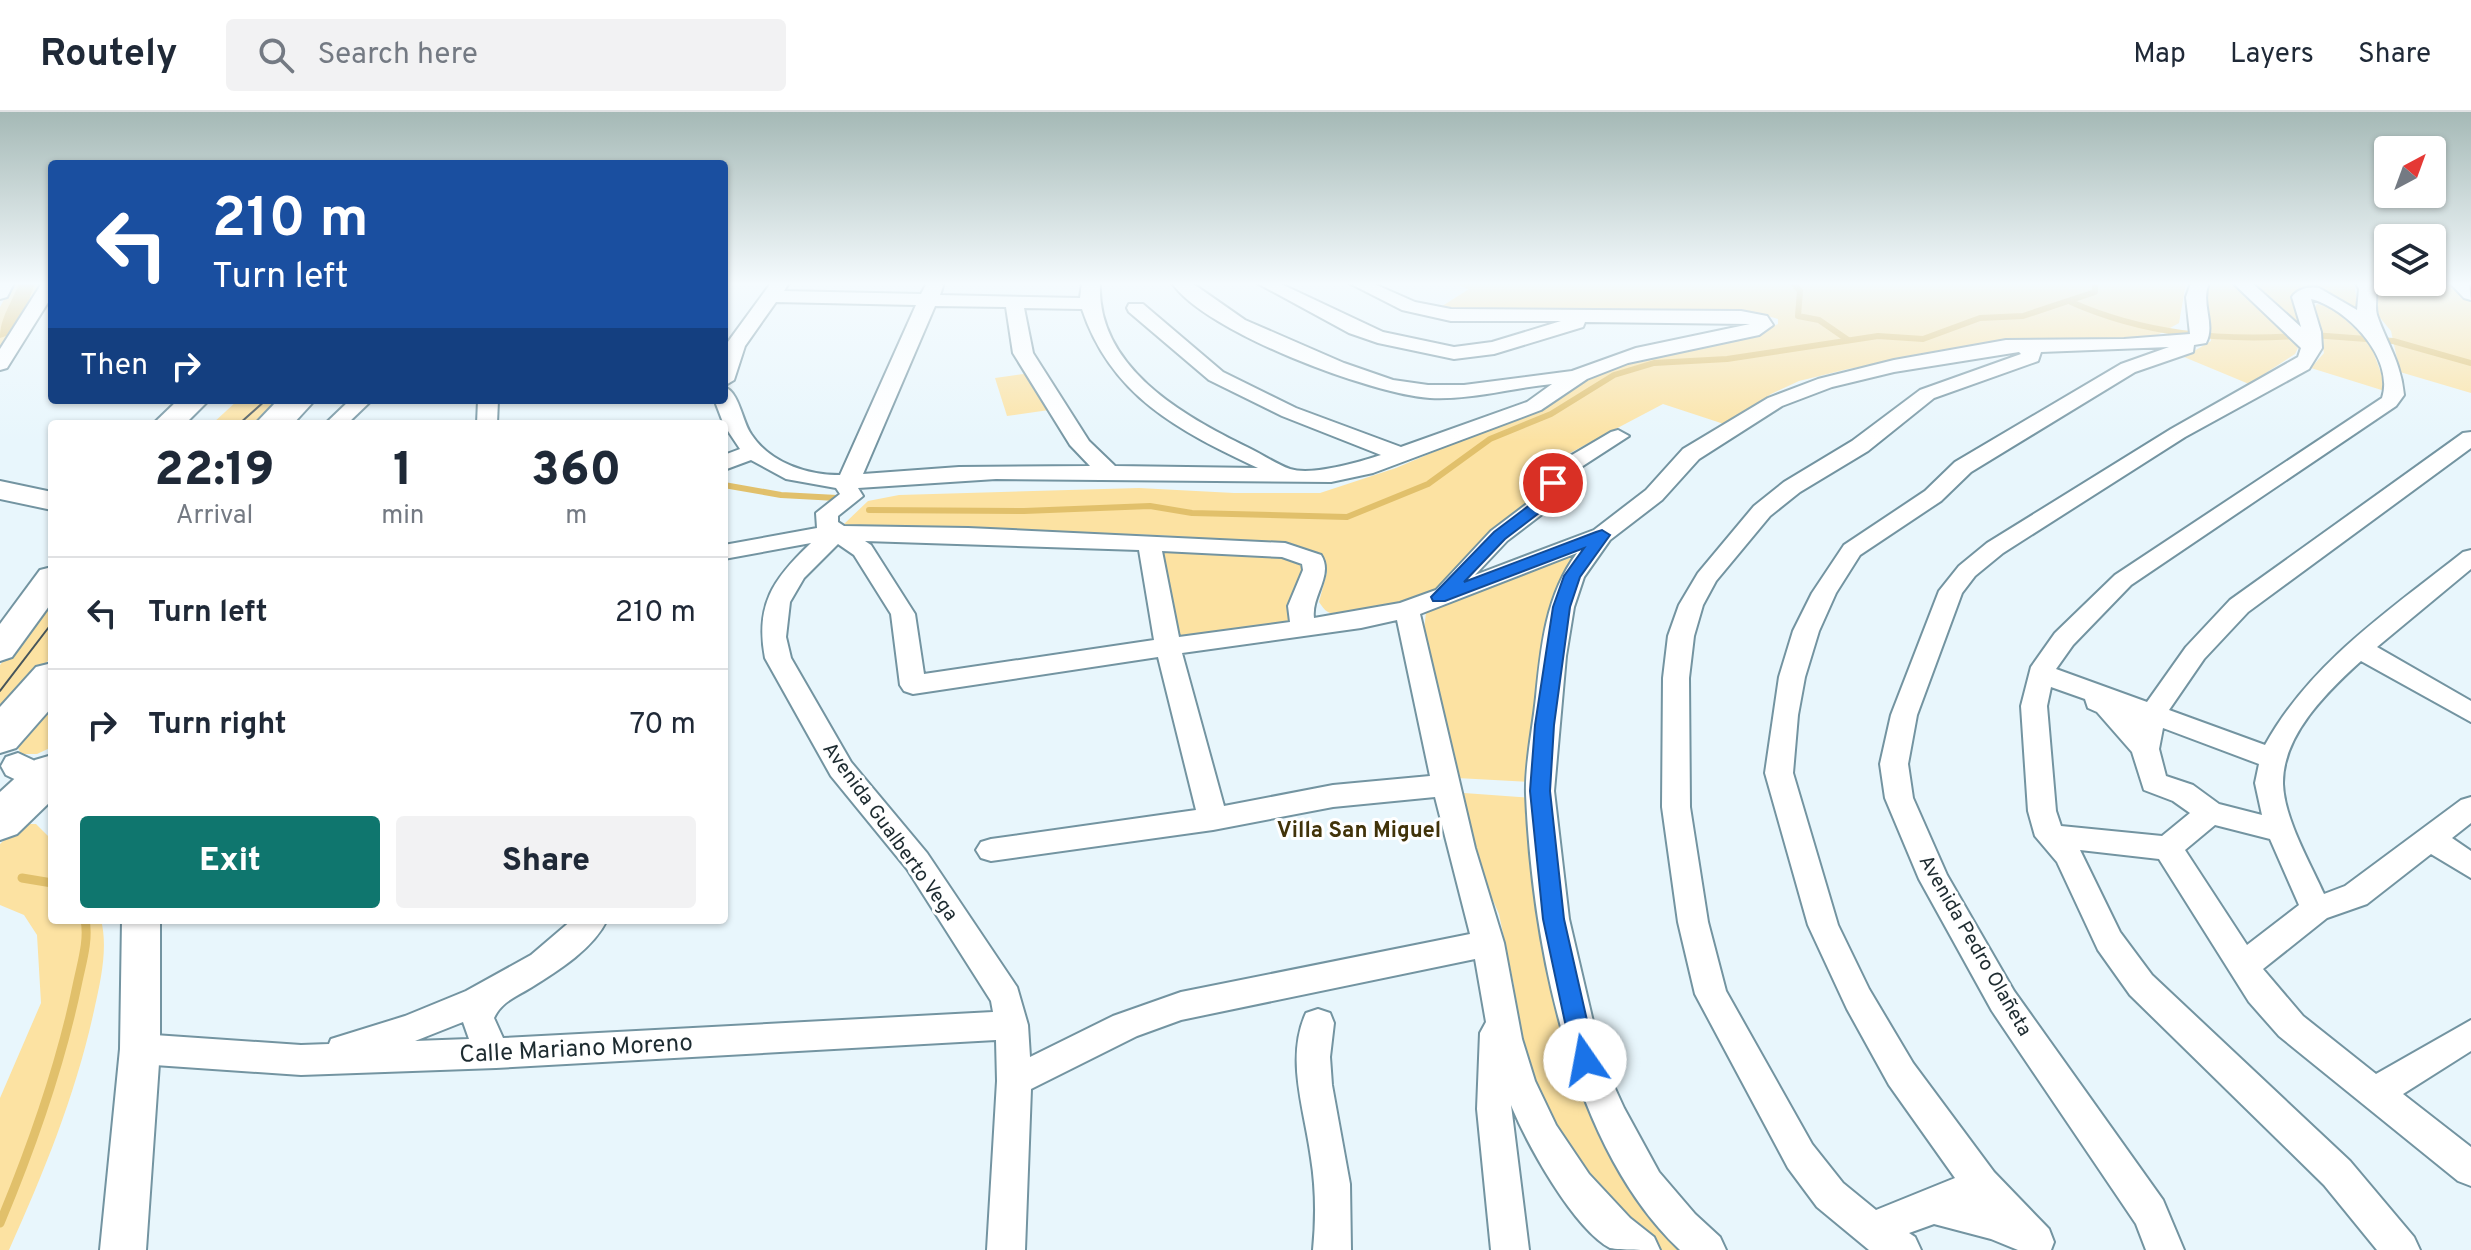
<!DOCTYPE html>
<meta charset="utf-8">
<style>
:root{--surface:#fff;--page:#f2f2f3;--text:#1f2937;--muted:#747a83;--line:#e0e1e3;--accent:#0f766e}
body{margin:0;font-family:Overpass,sans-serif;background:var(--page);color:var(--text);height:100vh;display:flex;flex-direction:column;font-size:30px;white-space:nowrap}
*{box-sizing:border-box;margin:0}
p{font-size:26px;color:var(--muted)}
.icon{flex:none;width:44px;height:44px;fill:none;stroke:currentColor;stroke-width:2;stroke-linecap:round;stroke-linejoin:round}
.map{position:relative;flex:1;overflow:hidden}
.panel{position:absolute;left:48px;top:308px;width:680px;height:504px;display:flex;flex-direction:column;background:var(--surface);border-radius:8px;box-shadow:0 2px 6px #0004}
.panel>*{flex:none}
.top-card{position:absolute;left:48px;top:48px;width:680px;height:244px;border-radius:8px;box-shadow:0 2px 6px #0004;background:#1a4fa0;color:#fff;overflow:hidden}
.needle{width:52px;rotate:41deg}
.fabs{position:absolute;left:2374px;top:24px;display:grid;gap:16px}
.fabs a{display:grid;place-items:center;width:72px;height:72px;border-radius:8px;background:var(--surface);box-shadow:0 2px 6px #0004;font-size:40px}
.pin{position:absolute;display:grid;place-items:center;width:68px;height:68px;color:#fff;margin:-34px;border:4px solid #fff;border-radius:50%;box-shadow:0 2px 8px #0007}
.me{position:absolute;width:88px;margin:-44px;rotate:348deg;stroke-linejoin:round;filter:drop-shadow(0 0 6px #0008)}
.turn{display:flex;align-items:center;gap:28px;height:168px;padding:0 32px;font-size:36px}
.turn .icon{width:104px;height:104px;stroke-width:2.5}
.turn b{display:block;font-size:56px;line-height:68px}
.then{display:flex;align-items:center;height:76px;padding:0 32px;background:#0003;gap:16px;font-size:30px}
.eta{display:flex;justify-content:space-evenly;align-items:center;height:136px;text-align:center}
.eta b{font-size:48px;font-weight:800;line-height:56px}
.button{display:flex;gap:16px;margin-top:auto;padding:16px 32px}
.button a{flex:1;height:92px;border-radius:8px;background:var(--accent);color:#fff;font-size:32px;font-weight:800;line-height:92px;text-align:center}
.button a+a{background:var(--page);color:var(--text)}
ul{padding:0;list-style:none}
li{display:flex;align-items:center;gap:24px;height:112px;padding:0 32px;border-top:2px solid var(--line)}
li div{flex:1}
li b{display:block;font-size:30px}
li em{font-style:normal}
header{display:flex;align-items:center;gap:48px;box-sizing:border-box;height:112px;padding:0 40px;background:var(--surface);border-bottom:2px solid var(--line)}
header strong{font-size:38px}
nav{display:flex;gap:44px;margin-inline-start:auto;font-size:28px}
.search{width:560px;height:72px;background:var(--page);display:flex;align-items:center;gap:20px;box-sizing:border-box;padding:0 28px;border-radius:8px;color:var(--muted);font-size:30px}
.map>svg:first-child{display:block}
.green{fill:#fce2a2}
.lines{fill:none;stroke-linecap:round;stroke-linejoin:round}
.stream-far1{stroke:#e1c06b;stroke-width:6}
.stream{stroke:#e1c06b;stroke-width:9}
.canal{fill:#e1c06b;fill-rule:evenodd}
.minor-casing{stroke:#7394a1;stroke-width:4}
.tertiary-casing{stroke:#7394a1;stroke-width:4}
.secondary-casing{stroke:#7394a1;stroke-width:4}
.trunk-casing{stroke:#7394a1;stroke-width:4}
.minor{fill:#fff;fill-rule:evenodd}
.tertiary{fill:#fff;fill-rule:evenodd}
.secondary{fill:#fff;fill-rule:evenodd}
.trunk{fill:#fff;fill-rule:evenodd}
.tram{stroke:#47555a;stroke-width:2}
.route{fill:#1a73e8;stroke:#114b97;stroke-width:2}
.labels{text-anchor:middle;stroke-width:6;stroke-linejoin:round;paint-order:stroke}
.street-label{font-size:20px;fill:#1d2b30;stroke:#fff}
.neighbourhood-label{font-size:22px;font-weight:bold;fill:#413309;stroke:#fff}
.near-street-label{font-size:24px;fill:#1d2b30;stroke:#fff}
</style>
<header>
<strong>Routely</strong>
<div class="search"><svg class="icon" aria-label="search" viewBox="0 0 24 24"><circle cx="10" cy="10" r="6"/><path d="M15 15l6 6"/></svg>Search here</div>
<nav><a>Map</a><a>Layers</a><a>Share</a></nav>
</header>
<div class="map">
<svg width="2471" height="1138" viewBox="0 0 2471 1138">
<rect width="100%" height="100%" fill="#e8f6fc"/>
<g class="green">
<polygon points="13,171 44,171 0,242 0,195"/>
<path d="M 1452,171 L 2186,171 L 2179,211 L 2152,226 L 2094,230 L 2013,228 L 1848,257 L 1799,269 L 1771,282 L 1727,313 L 1663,292 L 1570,341 L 1543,367 L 1542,380 L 1441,475 C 1422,485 1347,511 1328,500 C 1324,498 1322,494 1319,490 L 1327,460 L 1322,442 L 1288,431 L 1154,423 L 850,415 L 844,412 L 868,389 L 899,383 L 1139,376 L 1234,381 L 1320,381 L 1396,356 L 1499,312 L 1606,255 L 1761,220 L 1778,212 L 1778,207 L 1751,199 L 1436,198 L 1469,177 Z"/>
<path d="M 2208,171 L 2235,171 C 2255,194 2280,211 2298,236 L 2295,242 L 2249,272 L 2184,245 L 2211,229 C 2211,208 2203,192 2208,171 Z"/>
<path d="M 2250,171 L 2354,171 L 2357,190 L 2373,217 C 2345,195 2335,180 2296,178 L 2295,186 L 2302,219 Z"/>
<polygon points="2370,171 2449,171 2471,188 2471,281 2400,260 2391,219 2377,202"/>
<polygon points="2317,192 2333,196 2370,231 2388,280 2311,256 2324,241 2315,195"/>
<polygon points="1031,261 1049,298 1007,304 995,266"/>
<polygon points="238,288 288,288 263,312 212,312"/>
<polygon points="1166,438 1295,446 1307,456 1289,510 1185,526 1177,523 1159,442"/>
<polygon points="1580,439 1531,670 1457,666 1423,528 1426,500"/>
<polygon points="52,485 52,544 0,605 0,553"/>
<polygon points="52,598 52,635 37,642 21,642 17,634 41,604"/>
<polygon points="1464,681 1532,686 1566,911 1693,1138 1657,1138 1597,1089 1536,978 1517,922 1514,874 1499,802 1476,750"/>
<path d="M 27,712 L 36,712 L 52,728 L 52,808 L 101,808 C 108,835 101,867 95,894 C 77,979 45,1058 9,1138 L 0,1138 L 0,986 L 41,891 L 37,823 L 24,803 L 0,793 L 0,732 L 15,717 Z"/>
</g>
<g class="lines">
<g class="stream-far1">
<polyline points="1793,171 1800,179 1798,204 1819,208 1848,228"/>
<path d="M 2071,190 C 2143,222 2219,229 2297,224"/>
<polyline points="2313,223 2393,229 2471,251"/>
<polyline points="724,373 781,383 837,386"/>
<polyline points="869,398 1024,399 1150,394 1192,401 1347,405 1428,372 1490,327 1551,302 1614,263 1654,251 1727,247 1878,224 1923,227 1980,206 2023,204 2095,180 2095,171"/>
</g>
<g class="stream">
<polyline points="22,766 52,771"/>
<path d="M 0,1111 C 33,1032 61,953 78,869 C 82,850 89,827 85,808"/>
</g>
<path class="canal" d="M 19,171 L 35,171 L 28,191 L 6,224 L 0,226 C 0,205 12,191 19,171 Z"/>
<g class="minor-casing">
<g id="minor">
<polygon points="0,171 14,171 7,185 0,187"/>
<polygon points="42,171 52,171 52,184 7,256 0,258 0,237"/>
<path d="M 771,171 L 789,171 L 784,179 L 921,182 L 927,171 L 941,171 L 943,174 L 940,183 L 1080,186 L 1082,171 L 1100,171 C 1096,254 1181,303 1247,335 C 1260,341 1276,352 1290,357 C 1312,364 1360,350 1381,343 L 1282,304 L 1209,268 L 1129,200 L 1127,196 L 1129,192 L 1143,192 L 1223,260 L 1296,296 L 1401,335 L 1527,290 L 1552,272 C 1511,276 1472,288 1430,286 C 1371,282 1205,220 1172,171 L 1192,171 L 1245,208 L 1344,251 L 1393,268 L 1428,273 L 1464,273 L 1572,259 L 1636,236 L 1750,212 L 1585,210 L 1583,215 L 1494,242 L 1454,247 L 1378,231 L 1349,221 L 1257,171 L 1279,171 L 1383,220 L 1454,235 L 1492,230 L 1561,209 L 1451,209 L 1402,198 L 1349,171 L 1372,171 L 1415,190 L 1451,197 L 1741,199 L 1767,204 L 1773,213 L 1759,223 L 1628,251 L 1587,267 L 1541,298 L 1373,361 L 1331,370 L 996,367 L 858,376 L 863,384 L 838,404 L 838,410 L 844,414 L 968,416 L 1285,431 L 1321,443 C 1334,463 1311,484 1314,506 L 1400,491 L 1436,478 L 1491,419 L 1540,382 L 1560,350 L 1611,320 L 1618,318 L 1629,324 L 1575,359 L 1558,390 L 1507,429 L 1475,463 L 1594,418 L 1646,378 L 1683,337 L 1768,286 L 1818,267 L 1894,248 L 2006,228 L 2124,227 L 2190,222 L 2186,185 L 2191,171 L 2209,171 C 2200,191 2216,212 2206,231 L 2194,233 L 2193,240 L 2135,260 L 1971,360 L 1941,389 L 1860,443 L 1836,481 L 1819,519 L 1805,565 L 1798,603 L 1793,661 L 1838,813 L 1869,877 L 1913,951 L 1994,1060 L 2049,1117 L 2054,1130 L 2051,1138 L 2018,1138 L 1991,1127 L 1934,1112 L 1909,1121 L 1915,1125 L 1921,1138 L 1869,1138 L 1817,1095 L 1788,1056 L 1695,882 L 1678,810 L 1662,695 L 1663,566 L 1668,524 L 1679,493 L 1698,461 L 1754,394 L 1784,370 L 1852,329 L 1920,278 L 2021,242 L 2019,240 L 1894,260 L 1832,275 L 1782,294 L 1699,347 L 1662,388 L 1610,428 L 1584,465 L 1574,495 L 1566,544 L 1554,679 L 1569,807 L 1602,948 L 1624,996 L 1659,1060 L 1695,1102 L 1720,1125 L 1726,1138 L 1680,1138 C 1570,1035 1532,827 1526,682 C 1525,650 1533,616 1536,585 C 1541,534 1546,483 1577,441 L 1420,502 L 1475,736 L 1504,831 L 1522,927 L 1535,969 L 1556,1013 L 1589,1062 L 1630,1106 L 1654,1125 L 1660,1138 C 1646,1138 1621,1138 1610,1136 C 1573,1116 1527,1032 1511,993 L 1529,1138 L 1491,1138 L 1477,997 L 1480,921 L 1486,910 L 1475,847 L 1181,908 L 1137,924 L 1031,977 L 1025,1138 L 987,1138 L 997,969 L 996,928 L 496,956 L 301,963 L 140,952 L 128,947 L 123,937 L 128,927 L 140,922 L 301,933 L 329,932 L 331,927 L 405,904 L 466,879 L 531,843 L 572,808 L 607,808 C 593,837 559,858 532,875 C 516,885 502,889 494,906 L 503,926 L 993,900 L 991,889 L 907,757 L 831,664 L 765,546 C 755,493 773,467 811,431 L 724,447 L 724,433 L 817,416 L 816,401 L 840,382 L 836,376 L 786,367 L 751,348 L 724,358 L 724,343 L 740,337 L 724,313 L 716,292 L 715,288 L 724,288 L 724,275 C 739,279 742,309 751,322 C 770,351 807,363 840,363 L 916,193 L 776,190 L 745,234 L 734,268 L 724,274 L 725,234 ZM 935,194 L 1006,195 L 1013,241 L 1070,333 L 1090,354 L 959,355 L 863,362 ZM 1024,196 L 1082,197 C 1111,284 1179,319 1258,356 L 1115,354 L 1089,329 L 1033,241 ZM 2169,235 L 2121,252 L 1955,350 L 1925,379 L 1844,433 L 1812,481 L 1793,519 L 1779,565 L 1765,661 L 1808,813 L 1847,897 L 1889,973 L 1955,1066 L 1876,1098 L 1843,1071 L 1812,1032 L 1726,879 L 1708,810 L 1690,695 L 1689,566 L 1694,524 L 1703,493 L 1716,469 L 1770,404 L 1800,380 L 1868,339 L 1934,286 L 2038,249 L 2041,240 ZM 865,429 L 1139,438 L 1154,528 L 924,562 L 915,502 L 871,433 ZM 838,432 L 854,443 L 891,502 L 900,573 L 904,579 L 913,582 L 1158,545 L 1196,698 L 991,727 L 981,730 L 976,738 L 981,746 L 991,749 L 1213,718 L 1333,695 L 1435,685 L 1470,822 L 1181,880 L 1113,904 L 1030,945 L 1028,913 L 1017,875 L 927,741 L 851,650 L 791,546 L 786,525 L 790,490 L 804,466 ZM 1162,439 L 1282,445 L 1302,452 L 1303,458 L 1288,494 L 1290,510 L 1179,525 ZM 1397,508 L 1430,664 L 1333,673 L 1224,694 L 1182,541 L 1361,516 ZM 463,910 L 469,927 L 415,929 Z"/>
<path d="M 2233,171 L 2252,171 L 2301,215 L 2292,185 C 2297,177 2309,174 2319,176 L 2357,198 L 2359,177 L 2356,171 L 2374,171 C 2379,181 2374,192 2377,203 C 2387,232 2401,250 2404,283 L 2396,294 L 2131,473 L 2073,533 L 2056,557 L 2147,590 L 2186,535 L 2230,488 L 2463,321 L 2471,320 L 2471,336 L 2248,500 L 2204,547 L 2169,598 L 2265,633 C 2310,551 2391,497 2463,440 L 2471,438 L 2471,457 L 2377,535 L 2471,589 L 2471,610 L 2361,549 C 2328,579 2282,623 2283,672 C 2284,706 2310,751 2324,782 L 2345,774 L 2461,688 L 2471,685 L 2471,711 L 2452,726 L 2471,739 L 2471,766 L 2431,742 L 2367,792 L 2327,806 L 2263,857 L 2303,904 L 2376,962 L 2471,908 L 2471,939 L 2403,982 L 2471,1035 L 2471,1074 L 2458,1069 L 2279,924 L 2249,890 L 2159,747 L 2080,738 L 2120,820 L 2152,863 L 2350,1049 L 2414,1125 L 2420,1138 L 2377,1138 L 2324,1073 L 2130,883 L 2098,838 L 2057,750 L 2035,724 L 2028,699 L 2021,594 L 2031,555 L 2055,521 L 2115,463 L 2382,286 C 2395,246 2347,196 2311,187 L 2321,220 L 2322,236 L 2309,257 L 2185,325 L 2003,441 L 1975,464 L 1962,481 L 1917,603 L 1908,652 L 1913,686 L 1947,763 L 2014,879 L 2163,1088 L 2184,1138 L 2146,1138 L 2136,1112 L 1992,899 L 1919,767 L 1885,686 L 1880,652 L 1891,603 L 1939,479 L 1959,454 L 1987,431 L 2171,317 L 2298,245 L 2301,236 ZM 2051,575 L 2085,587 L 2088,596 L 2097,600 L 2132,640 L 2144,678 L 2173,689 L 2190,701 L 2162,724 L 2061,714 L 2056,699 L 2047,594 ZM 2163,616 L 2259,652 L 2255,671 L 2262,703 L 2219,692 L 2193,673 L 2166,664 L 2159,637 ZM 2215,713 L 2270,727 L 2299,793 L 2247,833 L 2185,738 Z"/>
<polygon points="2450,171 2469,171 2471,188 2464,186"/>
<polygon points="350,288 372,288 347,312 325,312"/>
<polygon points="478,288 498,288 497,312 477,312"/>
<path d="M 1318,897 L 1330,901 L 1334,911 L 1330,945 L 1332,973 L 1350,1072 L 1351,1138 L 1313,1138 C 1316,1107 1316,1077 1311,1046 C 1305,999 1285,947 1306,901 Z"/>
</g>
</g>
<g class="tertiary-casing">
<g id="tertiary">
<polygon points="18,641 52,657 52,685 6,663 1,654 6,645"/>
<polygon points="122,808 160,808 160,937 146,1138 100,1138 120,937"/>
</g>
</g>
<g class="secondary-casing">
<g id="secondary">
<polygon points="178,288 209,288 185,312 153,312"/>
<polygon points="0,369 52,380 52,398 0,387"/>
<polygon points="52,455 52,490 12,545 0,549 0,512 40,458"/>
</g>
</g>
<g class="trunk-casing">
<g id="trunk">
<polygon points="278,288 315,288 293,312 255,312"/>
<polygon points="52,551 52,595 16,636 0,641 0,595 36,555"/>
<polygon points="52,643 52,688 17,722 0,728 0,680 35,648"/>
</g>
</g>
<use href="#minor" class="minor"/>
<use href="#tertiary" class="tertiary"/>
<use href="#secondary" class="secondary"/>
<use href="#trunk" class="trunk"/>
<g class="tram">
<polyline points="239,312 266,288"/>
<polyline points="0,579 52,511"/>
</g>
</g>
<linearGradient id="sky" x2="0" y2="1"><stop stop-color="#a5b9b6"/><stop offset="0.52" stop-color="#f5fbfe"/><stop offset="1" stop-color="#f5fbfe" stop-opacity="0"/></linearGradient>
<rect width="2471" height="330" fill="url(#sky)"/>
<polygon class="route" points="1553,367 1560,371 1556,388 1505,427 1464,470 1596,420 1602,418 1610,423 1580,465 1570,495 1554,613 1550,679 1564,807 1596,948 1593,956 1585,959 1576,956 1573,948 1543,807 1530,679 1535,613 1553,495 1564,464 1584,436 1445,489 1433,489 1431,485 1494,420 1543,383 1545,371"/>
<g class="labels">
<g class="street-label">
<text transform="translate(891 719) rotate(54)" y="7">Avenida Gualberto Vega</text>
<text transform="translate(1976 833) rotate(60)" y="7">Avenida Pedro Olañeta</text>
</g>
<g class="neighbourhood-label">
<text x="1359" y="725">Villa San Miguel</text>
</g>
<g class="near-street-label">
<text transform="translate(576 936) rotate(-3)" y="8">Calle Mariano Moreno</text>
</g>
</g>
</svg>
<div class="fabs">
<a><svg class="needle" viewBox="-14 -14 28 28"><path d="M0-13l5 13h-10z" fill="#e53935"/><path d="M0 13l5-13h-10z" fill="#747a83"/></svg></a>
<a><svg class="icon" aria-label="layers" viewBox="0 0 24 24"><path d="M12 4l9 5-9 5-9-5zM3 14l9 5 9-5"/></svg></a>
</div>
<div class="pin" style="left:1553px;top:371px;background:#d93025"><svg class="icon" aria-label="arrive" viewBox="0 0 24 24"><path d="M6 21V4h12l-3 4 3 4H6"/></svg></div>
<svg class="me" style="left:1585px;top:948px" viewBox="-20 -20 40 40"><circle r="19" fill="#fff"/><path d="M0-13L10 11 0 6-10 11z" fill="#1a73e8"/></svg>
<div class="top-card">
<div class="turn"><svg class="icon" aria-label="left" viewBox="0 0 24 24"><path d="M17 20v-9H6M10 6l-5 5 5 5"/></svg><div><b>210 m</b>Turn left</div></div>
<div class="then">Then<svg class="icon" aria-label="right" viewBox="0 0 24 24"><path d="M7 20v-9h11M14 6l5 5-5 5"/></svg></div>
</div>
<section class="panel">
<div class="eta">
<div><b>22:19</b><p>Arrival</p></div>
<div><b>1</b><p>min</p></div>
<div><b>360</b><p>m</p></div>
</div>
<ul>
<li><svg class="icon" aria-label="left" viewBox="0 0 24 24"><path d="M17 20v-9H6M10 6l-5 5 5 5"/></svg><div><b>Turn left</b></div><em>210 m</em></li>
<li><svg class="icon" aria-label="right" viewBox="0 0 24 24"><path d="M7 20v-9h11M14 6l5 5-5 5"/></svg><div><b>Turn right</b></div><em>70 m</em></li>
</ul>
<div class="button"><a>Exit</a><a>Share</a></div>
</section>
</div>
